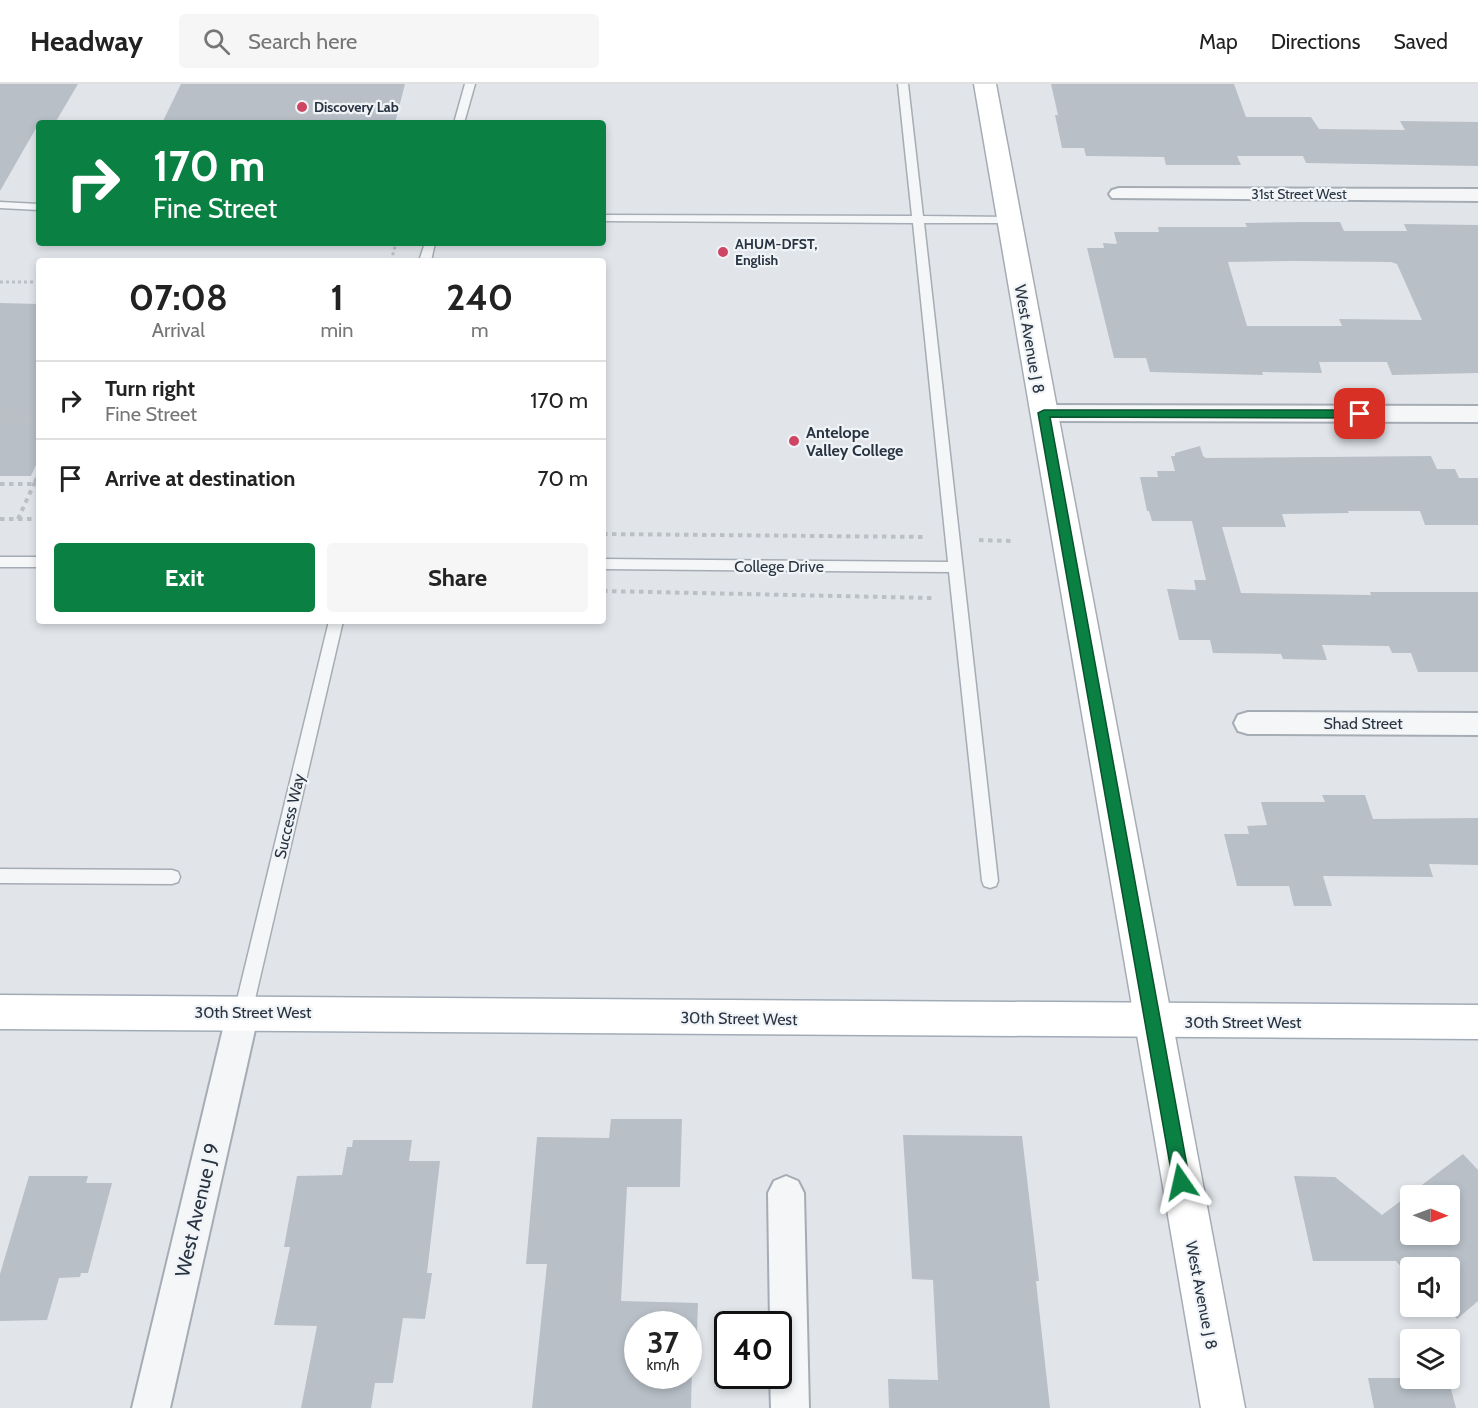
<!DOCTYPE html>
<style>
:root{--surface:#fff;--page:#f6f6f6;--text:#222;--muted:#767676;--line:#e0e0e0;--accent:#0b8043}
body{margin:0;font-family:Cabin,sans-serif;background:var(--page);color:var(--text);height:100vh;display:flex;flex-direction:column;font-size:22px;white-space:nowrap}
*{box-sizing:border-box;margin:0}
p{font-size:20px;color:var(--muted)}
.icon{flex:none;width:33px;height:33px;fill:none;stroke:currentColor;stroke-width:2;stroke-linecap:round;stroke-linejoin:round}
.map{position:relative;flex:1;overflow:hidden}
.details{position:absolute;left:36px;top:174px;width:570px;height:366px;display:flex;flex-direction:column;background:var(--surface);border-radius:6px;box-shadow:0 3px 9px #0003}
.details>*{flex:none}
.banner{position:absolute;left:36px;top:36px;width:570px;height:126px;border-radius:6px;box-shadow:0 3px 9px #0003;background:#0b8043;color:#fff;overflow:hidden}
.needle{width:39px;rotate:91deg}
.controls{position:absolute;left:1400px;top:1101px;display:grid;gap:12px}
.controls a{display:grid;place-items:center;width:60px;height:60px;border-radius:6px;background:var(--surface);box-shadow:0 3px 9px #0003;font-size:30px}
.speed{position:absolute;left:624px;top:1227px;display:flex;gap:12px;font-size:30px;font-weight:700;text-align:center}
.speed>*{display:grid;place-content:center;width:78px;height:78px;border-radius:50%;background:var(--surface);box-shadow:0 3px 9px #0003;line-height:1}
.speed small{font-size:15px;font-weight:400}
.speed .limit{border:3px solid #111;border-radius:9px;background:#fff;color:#111}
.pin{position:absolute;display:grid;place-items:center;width:51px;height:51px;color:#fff;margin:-26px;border-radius:12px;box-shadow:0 3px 9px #0006}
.me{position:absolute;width:66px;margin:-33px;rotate:349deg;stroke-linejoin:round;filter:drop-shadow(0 0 4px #0008)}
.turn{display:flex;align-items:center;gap:21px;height:126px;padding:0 18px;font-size:27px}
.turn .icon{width:78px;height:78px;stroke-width:2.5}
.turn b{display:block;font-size:42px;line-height:51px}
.eta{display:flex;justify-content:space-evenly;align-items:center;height:102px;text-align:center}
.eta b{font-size:36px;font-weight:700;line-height:42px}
.action{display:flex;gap:12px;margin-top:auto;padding:12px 18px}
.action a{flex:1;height:69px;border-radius:6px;background:var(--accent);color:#fff;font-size:24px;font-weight:700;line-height:69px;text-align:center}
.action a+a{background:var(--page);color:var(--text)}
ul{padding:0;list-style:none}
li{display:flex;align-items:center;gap:18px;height:78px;padding:0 18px;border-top:2px solid var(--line)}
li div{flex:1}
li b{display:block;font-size:22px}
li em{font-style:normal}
header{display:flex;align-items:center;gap:36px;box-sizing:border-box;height:84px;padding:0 30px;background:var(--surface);border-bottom:2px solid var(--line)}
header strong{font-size:28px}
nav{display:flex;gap:33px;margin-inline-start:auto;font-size:21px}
.search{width:420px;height:54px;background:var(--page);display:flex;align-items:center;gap:15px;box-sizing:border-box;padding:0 21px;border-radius:6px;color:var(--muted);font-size:22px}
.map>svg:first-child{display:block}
.building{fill:#b8bfc7;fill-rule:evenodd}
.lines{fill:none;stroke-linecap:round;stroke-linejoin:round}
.lane-casing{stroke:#a6acb4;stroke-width:3}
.street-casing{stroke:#a6acb4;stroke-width:4}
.secondary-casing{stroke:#a6acb4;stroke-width:3}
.primary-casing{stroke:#a1abb6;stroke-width:3}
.path-far1{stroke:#bbc0c5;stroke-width:3;stroke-dasharray:3 3;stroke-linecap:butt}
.path{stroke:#bbc0c5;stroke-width:4;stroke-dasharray:4.5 4.5;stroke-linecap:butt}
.lane{fill:#f4f6f8;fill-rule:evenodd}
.street{fill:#f4f6f8;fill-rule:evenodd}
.secondary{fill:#fff;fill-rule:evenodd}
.primary{fill:#fff;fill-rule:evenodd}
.route{fill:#0b8043;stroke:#07532c;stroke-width:1.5}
.poi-dot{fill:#cf4665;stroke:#f1f4f7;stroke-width:2}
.labels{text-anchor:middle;stroke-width:4.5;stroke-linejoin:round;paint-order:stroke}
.far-poi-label{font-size:14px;font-weight:bold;fill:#293442;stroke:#f1f4f7;text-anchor:start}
.far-street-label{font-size:14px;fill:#293442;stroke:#f1f4f7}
.street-label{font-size:16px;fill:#293442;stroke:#f1f4f7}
.poi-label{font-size:16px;font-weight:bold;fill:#293442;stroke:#f1f4f7;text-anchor:start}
.near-street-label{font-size:20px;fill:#293442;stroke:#f1f4f7}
</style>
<header>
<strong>Headway</strong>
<div class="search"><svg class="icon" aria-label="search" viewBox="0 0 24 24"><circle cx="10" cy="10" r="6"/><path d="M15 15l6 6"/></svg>Search here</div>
<nav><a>Map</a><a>Directions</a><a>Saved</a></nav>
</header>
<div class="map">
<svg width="1478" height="1324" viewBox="0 0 1478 1324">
<rect width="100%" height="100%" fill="#e1e5ea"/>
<g class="building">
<polygon points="0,0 78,0 55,39 39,39 0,107"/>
<polygon points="181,0 405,0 395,39 162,39"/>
<polygon points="1051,0 1234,0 1246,33 1311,33 1319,45 1405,46 1400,37 1478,38 1478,82 1306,79 1303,72 1237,72 1241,81 1166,81 1164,73 1086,72 1084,64 1062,64 1055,31 1058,31"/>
<path d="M 1305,138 L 1340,138 L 1344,147 L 1407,147 L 1404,140 L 1478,141 L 1478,289 L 1392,291 L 1387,278 L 1319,278 L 1322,289 L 1262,288 L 1263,291 L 1150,288 L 1146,274 L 1114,274 L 1087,164 L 1104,164 L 1103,159 L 1117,160 L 1114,148 L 1159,148 L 1158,143 L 1247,143 L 1245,139 ZM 1294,177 L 1391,178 L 1397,180 L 1422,236 L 1339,235 L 1342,242 L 1247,242 L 1228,178 Z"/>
<polygon points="0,219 39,220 39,374 31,392 0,392"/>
<polygon points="1200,362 1203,372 1206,374 1431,372 1437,385 1455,385 1459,394 1478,394 1478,441 1425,441 1420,427 1348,427 1349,429 1282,430 1286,443 1222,443 1241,509 1371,511 1370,508 1478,508 1478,588 1418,588 1411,569 1392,569 1389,562 1322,561 1327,576 1283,575 1281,570 1213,569 1210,556 1179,556 1167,505 1196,506 1194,496 1206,496 1192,437 1152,437 1149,427 1147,427 1140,393 1158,393 1157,387 1175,387 1171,372 1175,372 1175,369"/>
<polygon points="1322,711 1365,711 1373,735 1478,734 1478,781 1429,780 1433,793 1323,792 1332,822 1294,822 1289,802 1237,802 1224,750 1249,750 1247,742 1267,741 1261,718 1325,718"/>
<path d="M 611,1035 L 682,1035 L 680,1103 L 627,1103 L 621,1217 L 698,1219 L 696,1280 L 692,1280 L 691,1324 L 532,1324 L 547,1180 L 526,1180 L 537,1053 L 609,1054 ZM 638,1240 L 688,1240 L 688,1292 L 638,1292 Z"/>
<polygon points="903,1051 1022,1052 1039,1197 1036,1197 1050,1324 889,1324 888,1295 938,1296 933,1196 912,1195"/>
<polygon points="353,1056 412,1056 409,1077 440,1077 427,1189 432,1189 425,1235 403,1234 393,1299 375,1299 371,1324 301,1324 317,1242 274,1241 290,1163 284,1163 297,1092 342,1091 347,1063 352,1063"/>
<path d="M 1463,1070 L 1478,1086 L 1478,1217 L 1457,1235 L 1448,1225 L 1442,1229 L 1437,1222 L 1449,1222 L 1449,1184 L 1410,1184 L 1410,1193 L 1396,1177 L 1313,1177 L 1294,1092 L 1335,1093 L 1382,1131 ZM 1410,1112 L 1449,1112 L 1449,1150 L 1410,1150 Z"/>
<polygon points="29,1092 88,1092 86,1099 112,1099 88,1189 81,1189 80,1193 59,1194 47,1236 0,1237 0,1190"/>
<polygon points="1368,1294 1448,1294 1456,1324 1374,1324"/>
</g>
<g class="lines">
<g class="lane-casing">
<g id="lane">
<polygon points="465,0 475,0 464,39 454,39"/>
<polygon points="898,0 908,0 923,132 1009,133 1014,136 1009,139 924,139 998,797 996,802 990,804 984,802 982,797 949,488 603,485 603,475 948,478 913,139 603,137 603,131 912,132"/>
<polygon points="0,118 39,120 39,126 0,124"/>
<polygon points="425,159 435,159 431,177 419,177"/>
<rect x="0" y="473" width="39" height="10"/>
<polygon points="329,537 343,537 252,928 249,934 243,936 237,934 234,928"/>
<polygon points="0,785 172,786 178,788 180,793 178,798 172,800 0,799"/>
</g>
</g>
<g class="street-casing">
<g id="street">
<polygon points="1119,104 1478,105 1478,117 1112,114 1109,110 1112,106"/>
<polygon points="1044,321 1478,322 1478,338 1044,337 1036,334 1032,329 1036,324"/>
<polygon points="1248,628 1478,629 1478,651 1248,650 1238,647 1234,639 1238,631"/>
<polygon points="243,913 254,918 259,928 170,1324 132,1324 227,928 232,918"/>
<polygon points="786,1092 798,1097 804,1109 809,1324 771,1324 770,1292 778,1292 778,1240 770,1240 768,1109 774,1097"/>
</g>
</g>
<g class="secondary-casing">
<polygon id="secondary" points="974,0 996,0 1245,1324 1201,1324"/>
</g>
<g class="primary-casing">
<polygon id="primary" points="0,911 1478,921 1478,955 0,945"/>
</g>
<g class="path-far1">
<polyline points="391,177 396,159"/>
<polyline points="0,198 39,198"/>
<polyline points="0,332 39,333"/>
</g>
<g class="path">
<polyline points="0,400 34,400 39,389"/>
<polyline points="0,435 39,435"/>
<polyline points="18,435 34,400 39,400"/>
<polyline points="603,450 927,453"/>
<polyline points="979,456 1011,457"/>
<polyline points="603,507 932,514"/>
</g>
<use href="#lane" class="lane"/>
<use href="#street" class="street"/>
<use href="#secondary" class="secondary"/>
<use href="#primary" class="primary"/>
</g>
<polygon class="route" points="1044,326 1360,326 1366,330 1360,334 1050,333 1190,1098 1187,1104 1181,1106 1175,1104 1173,1098 1038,329"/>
<g class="poi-dot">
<circle cx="302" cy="23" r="6"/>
<circle cx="723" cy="168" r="6"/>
<circle cx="794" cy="357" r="6"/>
</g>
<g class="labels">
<g class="far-poi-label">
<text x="314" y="28">Discovery Lab</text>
<text x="735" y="165">AHUM-DFST,<tspan x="735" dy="16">English</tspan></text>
</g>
<g class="far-street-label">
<text x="1299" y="115">31st Street West</text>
</g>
<g class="street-label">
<text transform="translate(1030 255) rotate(80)" y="6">West Avenue J 8</text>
<text x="779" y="488">College Drive</text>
<text x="1363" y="645">Shad Street</text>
<text transform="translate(289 732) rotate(-77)" y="6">Success Way</text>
<text x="253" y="934">30th Street West</text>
<text transform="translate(739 934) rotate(1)" y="6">30th Street West</text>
<text x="1243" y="944">30th Street West</text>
<text transform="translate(1202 1211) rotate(79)" y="6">West Avenue J 8</text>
</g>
<g class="poi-label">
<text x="806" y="354">Antelope<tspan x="806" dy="18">Valley College</tspan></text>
</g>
<g class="near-street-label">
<text transform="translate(197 1126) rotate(-77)" y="7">West Avenue J 9</text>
</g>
</g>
</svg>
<div class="controls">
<a><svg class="needle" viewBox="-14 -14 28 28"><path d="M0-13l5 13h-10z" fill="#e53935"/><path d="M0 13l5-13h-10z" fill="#767676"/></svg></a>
<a><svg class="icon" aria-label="sound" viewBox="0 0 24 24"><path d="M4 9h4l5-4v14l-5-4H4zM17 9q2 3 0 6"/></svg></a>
<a><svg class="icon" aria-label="layers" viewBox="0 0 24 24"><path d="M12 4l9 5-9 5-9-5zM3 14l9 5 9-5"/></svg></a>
</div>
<div class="speed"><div>37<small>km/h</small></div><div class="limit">40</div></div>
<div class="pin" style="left:1360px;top:330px;background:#d93025"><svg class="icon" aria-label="arrive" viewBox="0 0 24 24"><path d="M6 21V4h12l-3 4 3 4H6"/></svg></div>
<svg class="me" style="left:1181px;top:1098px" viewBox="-20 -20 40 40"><path d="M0-17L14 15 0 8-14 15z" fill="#0b8043" stroke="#fff" stroke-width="4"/></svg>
<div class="banner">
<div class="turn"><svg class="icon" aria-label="right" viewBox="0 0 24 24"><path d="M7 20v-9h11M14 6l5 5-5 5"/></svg><div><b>170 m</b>Fine Street</div></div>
</div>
<section class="details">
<div class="eta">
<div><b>07:08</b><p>Arrival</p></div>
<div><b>1</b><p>min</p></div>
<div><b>240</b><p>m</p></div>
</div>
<ul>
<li><svg class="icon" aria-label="right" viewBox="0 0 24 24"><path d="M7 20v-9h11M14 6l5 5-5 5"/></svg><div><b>Turn right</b><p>Fine Street</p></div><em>170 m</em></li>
<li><svg class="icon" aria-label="arrive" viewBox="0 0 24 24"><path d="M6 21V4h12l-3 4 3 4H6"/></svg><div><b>Arrive at destination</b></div><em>70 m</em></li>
</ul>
<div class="action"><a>Exit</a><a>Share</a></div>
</section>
</div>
